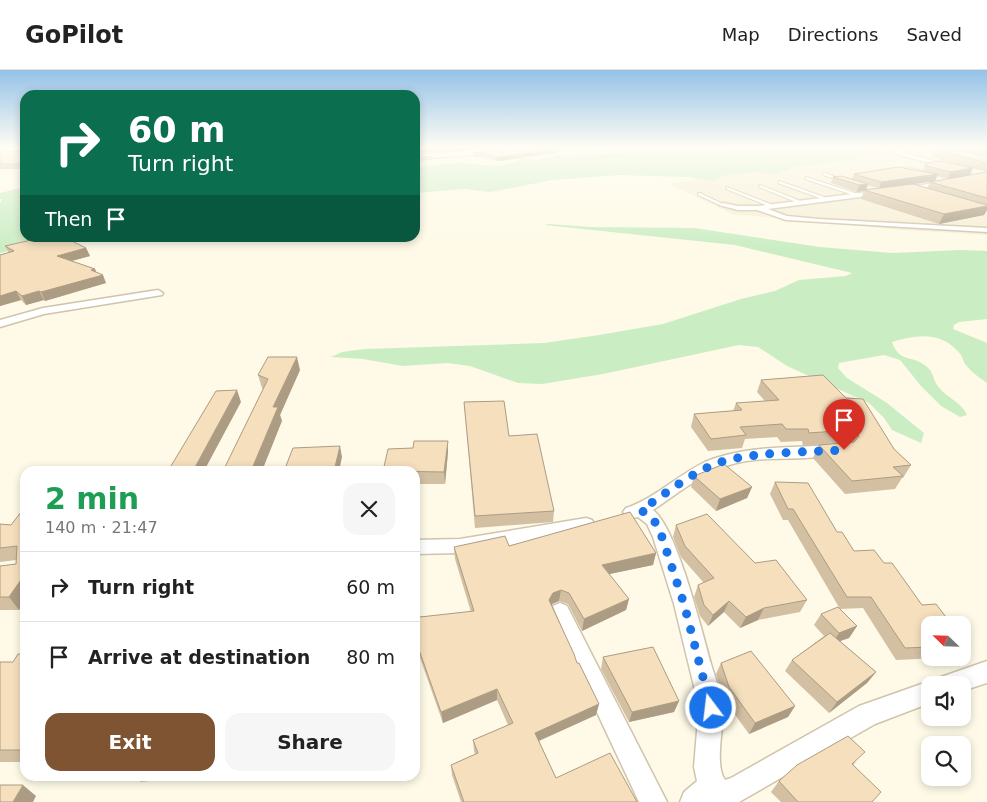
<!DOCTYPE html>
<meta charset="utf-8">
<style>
:root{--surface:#fff;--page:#f6f6f6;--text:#222;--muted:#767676;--line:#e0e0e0;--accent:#7e5432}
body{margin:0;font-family:"DejaVu Sans",sans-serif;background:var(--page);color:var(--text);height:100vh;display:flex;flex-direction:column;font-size:19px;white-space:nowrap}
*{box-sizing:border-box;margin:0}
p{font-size:16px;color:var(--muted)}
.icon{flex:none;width:28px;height:28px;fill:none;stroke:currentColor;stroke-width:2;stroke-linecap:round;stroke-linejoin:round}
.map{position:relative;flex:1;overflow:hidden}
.sheet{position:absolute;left:20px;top:396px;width:400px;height:315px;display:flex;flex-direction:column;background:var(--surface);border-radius:15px;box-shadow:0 2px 8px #0003}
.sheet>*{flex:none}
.guide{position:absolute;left:20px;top:20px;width:400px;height:152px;border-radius:15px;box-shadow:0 2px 8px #0003;background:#0b6e4f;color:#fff;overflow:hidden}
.needle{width:32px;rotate:293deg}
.tools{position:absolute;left:921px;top:546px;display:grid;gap:10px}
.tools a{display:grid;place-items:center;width:50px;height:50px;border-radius:10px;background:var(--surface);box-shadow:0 2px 8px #0003;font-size:25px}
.pin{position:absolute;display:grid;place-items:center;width:42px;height:42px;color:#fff;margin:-51px -21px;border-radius:50% 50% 50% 0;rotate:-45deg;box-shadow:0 0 5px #0007}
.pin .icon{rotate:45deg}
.me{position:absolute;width:55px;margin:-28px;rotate:345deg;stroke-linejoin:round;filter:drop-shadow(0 0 4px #0008)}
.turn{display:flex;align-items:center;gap:18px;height:105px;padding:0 25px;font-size:22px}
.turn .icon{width:65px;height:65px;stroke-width:2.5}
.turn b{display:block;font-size:35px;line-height:42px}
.then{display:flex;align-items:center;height:48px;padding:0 25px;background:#0003;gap:10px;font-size:19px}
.round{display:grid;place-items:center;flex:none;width:52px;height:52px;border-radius:15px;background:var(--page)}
.head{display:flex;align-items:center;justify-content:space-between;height:85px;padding:0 25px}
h1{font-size:30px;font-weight:700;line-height:38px;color:#1e9e55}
.primary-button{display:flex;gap:10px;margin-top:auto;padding:10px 25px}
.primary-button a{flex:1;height:58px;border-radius:15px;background:var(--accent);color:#fff;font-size:20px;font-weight:700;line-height:58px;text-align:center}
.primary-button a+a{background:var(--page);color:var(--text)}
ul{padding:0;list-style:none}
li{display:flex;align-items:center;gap:15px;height:70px;padding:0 25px;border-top:1px solid var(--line)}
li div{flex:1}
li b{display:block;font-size:19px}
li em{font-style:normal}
header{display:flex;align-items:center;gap:30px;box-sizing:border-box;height:70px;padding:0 25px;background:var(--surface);border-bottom:1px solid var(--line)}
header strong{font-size:24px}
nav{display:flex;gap:28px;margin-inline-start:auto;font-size:18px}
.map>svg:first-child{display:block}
.residential{fill:#f6eed5}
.green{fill:#cbedc4}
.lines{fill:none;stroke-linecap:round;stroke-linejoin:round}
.lane-casing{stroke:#d0c4ab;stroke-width:2}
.street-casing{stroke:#d0c4ab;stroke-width:3}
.lane{fill:#fff;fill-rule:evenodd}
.street{fill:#fff;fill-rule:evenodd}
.wall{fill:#d3c0a3;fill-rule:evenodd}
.shaded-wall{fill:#ac9c84}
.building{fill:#f5dfbd;stroke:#ac9c84}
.route{stroke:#1a73e8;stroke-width:9;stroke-dasharray:0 16.2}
</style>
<header>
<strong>GoPilot</strong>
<nav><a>Map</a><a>Directions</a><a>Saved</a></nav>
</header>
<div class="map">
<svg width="987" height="732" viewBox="0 0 987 732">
<rect width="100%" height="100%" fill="#fefae7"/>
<polygon class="residential" points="866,78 987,78 987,165 902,160 732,144 669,114"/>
<g class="green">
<path d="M 774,78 L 895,78 L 859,85 L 856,86 L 857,89 L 796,97 L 776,104 L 754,102 L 726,105 L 712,111 L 688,107 L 619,105 L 552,110 L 491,122 L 464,119 L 415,123 L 415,97 C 429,96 444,93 459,93 C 477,93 506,101 521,88 L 538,90 L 552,86 Z"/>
<polygon points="25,117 25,168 66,168 0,183 0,133 2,130 0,129 0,123"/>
<path d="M 549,154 L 590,157 L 694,158 L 820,177 L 892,183 L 960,180 L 987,181 L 987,249 L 959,252 L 954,255 L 953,259 L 987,273 L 987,313 C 980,308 971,302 966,295 C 963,292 963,288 961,285 C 943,261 917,264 892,272 C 899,293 913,285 926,296 C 935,304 932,307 937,315 C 946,328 961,331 967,345 L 960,347 L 941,336 L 921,316 L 900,290 L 884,285 L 839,293 L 838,298 L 847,308 L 887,333 L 924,363 L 921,373 L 892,360 L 884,348 L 869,333 L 787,296 L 758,277 L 739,275 L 603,304 L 542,314 L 518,313 L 470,296 L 447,293 L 403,296 L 363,289 L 331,287 L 342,282 L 365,279 L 544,273 L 599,265 L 663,254 L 741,229 L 775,221 L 799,210 L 846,206 L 852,203 L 735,175 L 545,155 Z"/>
</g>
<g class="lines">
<g class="lane-casing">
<g id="lane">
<polygon points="917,78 920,78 944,84 943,85"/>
<polygon points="906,97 923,101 924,102 922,105 916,105 916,103 920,102 905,99"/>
<polygon points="823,103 825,103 844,110 841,111 823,105"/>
<polygon points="806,107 858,124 859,125 856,126 805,109"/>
<polygon points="779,111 827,128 828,129 825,130 778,113"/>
<polygon points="760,115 803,132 804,133 801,134 759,117"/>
<polygon points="727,117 773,135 774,136 771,137 726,119"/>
<polygon points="698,123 700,123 725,135 722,136 698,125"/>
</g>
</g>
<g class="street-casing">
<g id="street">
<polygon points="500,78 513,78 471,85 415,89 415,85"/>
<polygon points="731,78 753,78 733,80"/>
<polygon points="908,78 918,78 901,82 955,97 952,99 890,82"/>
<polygon points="987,104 987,108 922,119 768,139 787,146 819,149 987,158 987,162 786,150 757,140 738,140 719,135 723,133 738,136 759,136 922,115"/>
<polygon points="158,220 163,223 162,225 44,244 0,257 0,250 43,238"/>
<path d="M 834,375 L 839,377 L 842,380 L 839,383 C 804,393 765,384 729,395 C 701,404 677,424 653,440 C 677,458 702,562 711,594 C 715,608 722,624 723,638 C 724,658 714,694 725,710 L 731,708 L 859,636 L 930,611 L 938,614 L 941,607 L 987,591 L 987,613 L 962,621 L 962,615 L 930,615 L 930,633 L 875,654 L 739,732 L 680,732 L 684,722 L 697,711 L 694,697 L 699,637 L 674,534 L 653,467 L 647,454 L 638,447 L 632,448 L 626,446 L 623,442 L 626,438 C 654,429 678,405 705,392 C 745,375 792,378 834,375 Z"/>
<polygon points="586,448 592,450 595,455 592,460 568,466 460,483 415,484 415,470 460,469"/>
<polygon points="560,533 567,536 667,732 639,732 550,542 553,536"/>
</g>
</g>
<use href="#lane" class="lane"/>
<use href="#street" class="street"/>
</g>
<g class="wall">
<polygon points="0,78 25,78 25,99 0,99 0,81 23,82 24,79"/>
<polygon points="577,78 630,78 628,79"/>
<polygon points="940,78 987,78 987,102 932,87 935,79 940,79"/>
<polygon points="473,83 554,83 507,90 497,91 483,87 473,87"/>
<polygon points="415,86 432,86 433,90 415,91"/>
<path d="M 926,93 L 973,98 L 970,105 L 948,109 L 937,106 L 935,111 L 905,115 L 927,118 L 930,112 L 987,102 L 987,140 L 984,145 L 939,154 L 861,129 L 864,121 L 857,122 L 831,113 L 833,107 L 852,109 L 854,104 L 925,102 L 923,99 ZM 868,115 L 878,118 L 866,120 Z"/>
<polygon points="5,176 86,178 90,186 72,191 95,199 96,202 106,213 45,231 44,230 26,235 21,230 0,236 0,185 9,183"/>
<polygon points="300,300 280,345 282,351 263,319 262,318 258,305"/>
<polygon points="761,310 894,379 911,395 903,408 902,408 895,419 845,424 813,388 819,375 839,373 803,376 802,371 781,372 777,367 745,369 742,378 708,381 691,357 694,344 733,341 736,333 765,331 757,322"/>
<polygon points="464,332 509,366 554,441 553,452 475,458"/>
<polygon points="413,378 448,382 445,414 415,414 415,401"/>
<polygon points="694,406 752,417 747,428 716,441 691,417"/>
<polygon points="775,412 837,462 854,481 930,555 930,588 939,588 896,590 863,538 840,539 788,450 783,450 770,424"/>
<polygon points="25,437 19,540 0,540 0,496 16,494 16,490 0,492 0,454 11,455"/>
<polygon points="676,455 755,493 807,530 800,542 758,550 740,558 724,542 708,556 700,546 694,527 698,515 704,513 681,487 673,467"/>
<polygon points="509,476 656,483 653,495 609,504 629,529 626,540 582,561 568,534 559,531 552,534 577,593 599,634 596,645 539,671 556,708 637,732 461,732 452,705 451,695 475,684 474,681 473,670 508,655 497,630 443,653 420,588 415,589 415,539 420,547 471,542 455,489 454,477"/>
<polygon points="821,544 857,556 849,568 840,571 876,602 867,613 829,643 785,601 792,590 824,566 814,555"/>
<polygon points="962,568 968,575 962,581"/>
<polygon points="25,584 25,692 0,692 0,592 13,592"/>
<polygon points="603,587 679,631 674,642 629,652 601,599"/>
<polygon points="721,593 795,636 788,647 749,664 723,628 716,604"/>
<polygon points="856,692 853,695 872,732 781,732 771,722 779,711"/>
<polygon points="136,706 189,706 141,712"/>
</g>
<g class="shaded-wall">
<polygon points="436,78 482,78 415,83 415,79"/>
<polygon points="557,78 564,78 554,83 507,90 497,91 497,87"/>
<polygon points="973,98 970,105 948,109 950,102"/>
<polygon points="938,104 935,111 879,119 881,112"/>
<polygon points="868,114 866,120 857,122 859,115"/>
<polygon points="987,136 987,140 984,145 939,154 944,144"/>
<polygon points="86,178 90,186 60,194 57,186"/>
<polygon points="95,199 98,206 103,205 106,213 45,231 41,222"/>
<polygon points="16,221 21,230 0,236 0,226"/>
<polygon points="39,221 44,230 26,235 22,226"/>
<polygon points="297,287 300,300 280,345 282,351 262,401 251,401 273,337"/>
<polygon points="237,320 241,332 204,401 193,401"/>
<polygon points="448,371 448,382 445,414 444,402"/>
<polygon points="340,376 342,387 339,401 334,401"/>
<polygon points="752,417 747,428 716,441 720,429"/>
<polygon points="656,483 653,495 600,506 602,495"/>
<polygon points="25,504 25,532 19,540 9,527"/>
<polygon points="561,520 559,531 552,534 548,541 549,530 553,523"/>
<polygon points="629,529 626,540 582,561 584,549"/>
<polygon points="729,531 724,542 708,556 713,545"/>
<polygon points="764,538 758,550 740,558 746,547"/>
<polygon points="857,556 849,568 832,574 839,563"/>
<polygon points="876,602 867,613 829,643 837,632"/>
<polygon points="497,619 497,630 443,653 441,642"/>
<polygon points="679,631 674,642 629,652 632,642"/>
<polygon points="599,634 596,645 534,673 535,663"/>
<polygon points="795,636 788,647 749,664 755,653"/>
<polygon points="23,715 36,726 33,732 13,732"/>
</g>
<g class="building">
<polygon points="24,78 25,78 25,94 0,94 0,81 23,82"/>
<polygon points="415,78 436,78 415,79"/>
<polygon points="504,78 557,78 555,79 508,86 497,87 483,83 473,83"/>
<polygon points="946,78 987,86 987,93 935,79"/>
<polygon points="969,78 987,78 987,81"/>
<polygon points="942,91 973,98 950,102 927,96 926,93"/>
<polygon points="898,97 938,104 881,112 854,104"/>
<polygon points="987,102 987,128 930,112"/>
<polygon points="841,106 868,114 859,115 833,107"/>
<polygon points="913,114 987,135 987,136 944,144 864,120"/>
<polygon points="40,168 66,168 86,178 57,186 95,199 91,200 103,205 41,222 39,221 22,226 16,221 0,226 0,185 14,181 5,176"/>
<polygon points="268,287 297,287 273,337 278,337 251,401 223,401 268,309 258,305"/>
<polygon points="823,305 846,328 863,329 894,379 911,395 893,397 903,406 852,411 819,375 854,372 859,366 849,360 809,363 808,359 786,359 782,354 740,357 746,365 711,369 694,344 742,340 736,333 779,330 761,310"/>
<polygon points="237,320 193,401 168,401 216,321"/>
<polygon points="504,331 509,366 537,364 554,441 475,446 464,332"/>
<polygon points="414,371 448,371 444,402 383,401 388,379 413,378"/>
<polygon points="340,376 334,401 284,401 293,378"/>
<polygon points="724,394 752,417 720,429 694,406"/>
<polygon points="775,412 808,413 837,462 842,462 854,481 874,480 884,493 892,493 922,535 936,534 952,555 930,555 930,577 905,578 871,527 847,527 793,439 788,439"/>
<polygon points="25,437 25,504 9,527 0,527 0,496 16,494 17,476 0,478 0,454 11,455"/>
<polygon points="630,442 656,483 602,495 629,529 584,549 569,523 561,520 553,523 549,530 574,584 577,593 579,593 599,634 535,663 556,708 610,683 637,732 464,732 451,695 478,683 473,670 513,653 497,619 441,642 418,577 415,577 415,539 417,539 420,547 474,541 454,477 505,466 509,476"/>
<polygon points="707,444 755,493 776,490 807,530 764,538 746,547 729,531 713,545 704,535 698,515 714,508 685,476 676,455"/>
<polygon points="838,537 857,556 839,563 821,544"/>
<polygon points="830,563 876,602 837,632 792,590"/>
<polygon points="962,568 968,575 962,575"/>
<polygon points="653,577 679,631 632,642 603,587"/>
<polygon points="751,581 795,636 755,653 729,617 721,593"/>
<polygon points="18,584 25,584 25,680 0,680 0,592 13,592"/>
<polygon points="848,666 865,682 852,694 881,722 872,732 798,732 779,711 797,695"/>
<polygon points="0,715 23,715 13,732 0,732"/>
</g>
<linearGradient id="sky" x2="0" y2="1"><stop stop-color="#95c2e8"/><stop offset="0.43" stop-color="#fffdf4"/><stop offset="1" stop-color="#fffdf4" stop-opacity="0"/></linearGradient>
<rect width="987" height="180" fill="url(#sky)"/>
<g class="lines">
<path class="route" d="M 711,638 L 684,534 L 662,467 L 654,450 L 641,440 C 667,423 694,400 724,391 C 757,382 808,382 844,380"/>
</g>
</svg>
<div class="tools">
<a><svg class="needle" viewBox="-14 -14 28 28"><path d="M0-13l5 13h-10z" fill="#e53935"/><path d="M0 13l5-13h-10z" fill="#767676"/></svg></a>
<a><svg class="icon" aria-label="sound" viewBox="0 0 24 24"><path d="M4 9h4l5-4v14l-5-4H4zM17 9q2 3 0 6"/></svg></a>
<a><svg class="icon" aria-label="search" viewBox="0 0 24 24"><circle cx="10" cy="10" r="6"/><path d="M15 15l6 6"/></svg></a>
</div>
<div class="pin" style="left:844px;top:380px;background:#d93025"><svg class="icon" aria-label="arrive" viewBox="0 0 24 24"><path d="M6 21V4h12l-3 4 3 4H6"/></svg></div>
<svg class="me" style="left:711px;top:638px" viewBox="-20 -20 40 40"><circle r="17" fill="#1a73e8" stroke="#fff" stroke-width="3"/><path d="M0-11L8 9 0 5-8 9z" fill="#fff"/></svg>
<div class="guide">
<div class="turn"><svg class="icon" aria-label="right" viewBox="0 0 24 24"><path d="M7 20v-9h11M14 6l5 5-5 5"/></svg><div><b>60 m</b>Turn right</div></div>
<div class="then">Then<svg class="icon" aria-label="arrive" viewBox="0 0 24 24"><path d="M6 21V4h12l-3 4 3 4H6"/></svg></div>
</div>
<section class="sheet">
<div class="head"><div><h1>2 min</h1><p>140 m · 21:47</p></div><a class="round"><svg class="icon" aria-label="close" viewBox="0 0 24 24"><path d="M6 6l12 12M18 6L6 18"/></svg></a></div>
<ul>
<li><svg class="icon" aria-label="right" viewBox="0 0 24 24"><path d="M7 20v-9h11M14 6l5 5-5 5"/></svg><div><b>Turn right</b></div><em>60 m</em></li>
<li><svg class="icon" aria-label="arrive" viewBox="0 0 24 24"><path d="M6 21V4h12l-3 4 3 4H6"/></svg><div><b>Arrive at destination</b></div><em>80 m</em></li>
</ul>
<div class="primary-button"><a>Exit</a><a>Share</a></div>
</section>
</div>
